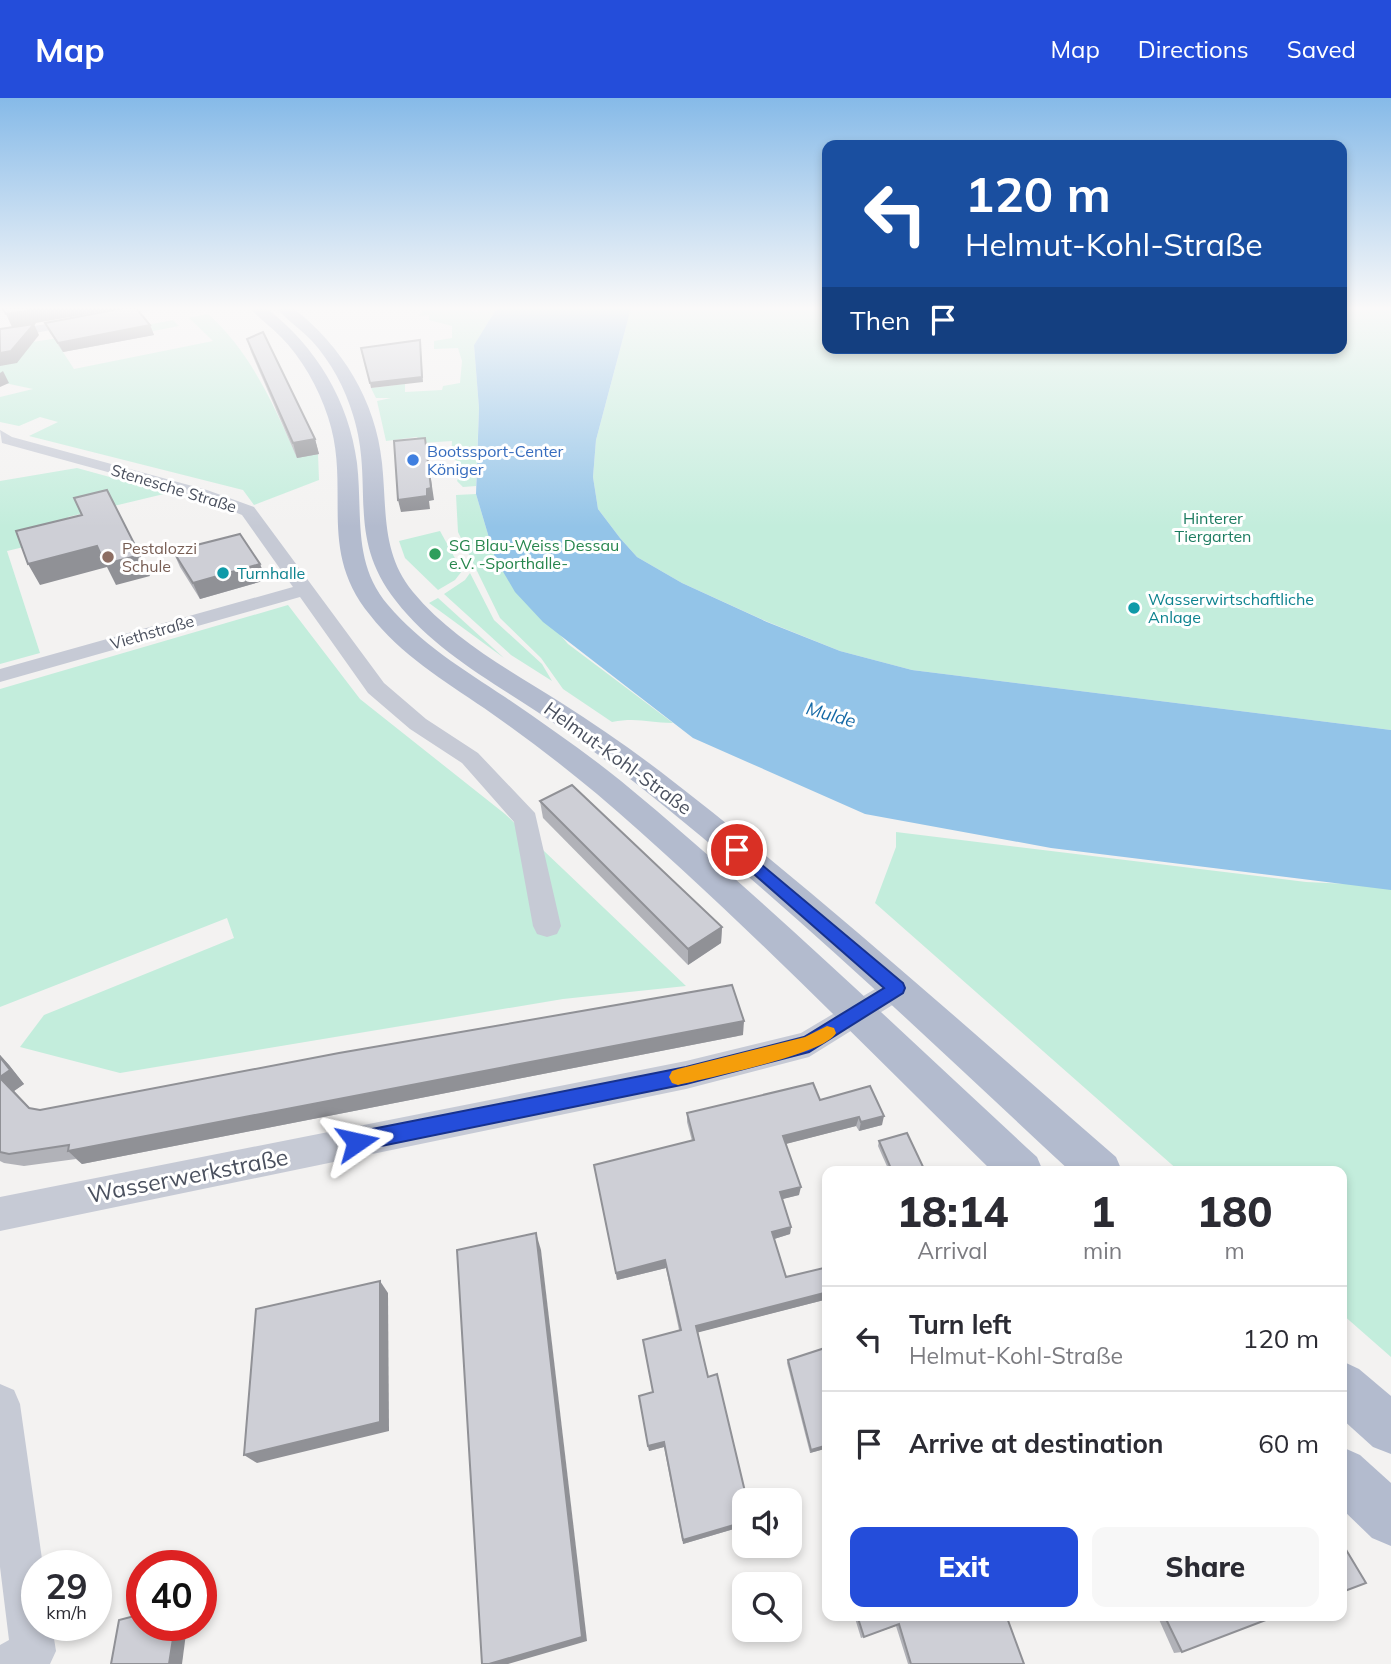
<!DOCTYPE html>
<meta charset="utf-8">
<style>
:root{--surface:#fff;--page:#f7f7f7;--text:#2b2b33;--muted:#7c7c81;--line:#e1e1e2;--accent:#244dda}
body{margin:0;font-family:Mulish,sans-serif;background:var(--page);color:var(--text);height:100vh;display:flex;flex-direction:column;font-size:26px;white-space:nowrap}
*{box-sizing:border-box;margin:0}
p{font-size:23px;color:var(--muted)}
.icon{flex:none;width:38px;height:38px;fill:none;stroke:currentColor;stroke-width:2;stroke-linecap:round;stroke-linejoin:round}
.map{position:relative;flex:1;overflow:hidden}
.drawer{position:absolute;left:822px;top:1068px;width:525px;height:455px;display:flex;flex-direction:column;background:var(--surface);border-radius:14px;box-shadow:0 4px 10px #0003}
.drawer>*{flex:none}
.banner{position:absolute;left:822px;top:42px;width:525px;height:214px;border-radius:14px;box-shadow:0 4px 10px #0003;background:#1a4fa0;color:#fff;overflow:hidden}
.fabs{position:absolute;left:732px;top:1390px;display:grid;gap:14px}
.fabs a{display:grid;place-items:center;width:70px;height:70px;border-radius:14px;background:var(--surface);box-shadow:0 4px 10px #0003;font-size:35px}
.speed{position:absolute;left:21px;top:1452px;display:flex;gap:14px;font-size:35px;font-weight:700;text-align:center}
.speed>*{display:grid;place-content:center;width:91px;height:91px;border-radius:50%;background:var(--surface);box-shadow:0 4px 10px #0003;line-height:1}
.speed small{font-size:18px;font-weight:400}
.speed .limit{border:10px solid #d22;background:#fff;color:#111}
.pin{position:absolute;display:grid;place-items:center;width:60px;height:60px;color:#fff;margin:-30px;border:4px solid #fff;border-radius:50%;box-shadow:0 2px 7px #0007}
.me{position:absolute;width:77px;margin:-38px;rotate:79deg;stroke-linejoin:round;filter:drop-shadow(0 0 5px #0008)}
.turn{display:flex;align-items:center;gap:24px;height:147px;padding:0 28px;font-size:32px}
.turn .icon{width:91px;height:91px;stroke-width:2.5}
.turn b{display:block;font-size:49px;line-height:60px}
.then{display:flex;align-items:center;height:66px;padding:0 28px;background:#0003;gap:14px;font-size:26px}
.eta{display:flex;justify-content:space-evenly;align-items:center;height:119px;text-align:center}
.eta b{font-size:42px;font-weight:800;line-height:49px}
.button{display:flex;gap:14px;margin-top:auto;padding:14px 28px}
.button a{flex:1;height:80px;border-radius:14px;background:var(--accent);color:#fff;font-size:28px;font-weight:800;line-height:80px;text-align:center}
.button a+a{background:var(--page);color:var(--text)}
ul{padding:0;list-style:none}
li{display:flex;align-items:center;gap:21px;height:105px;padding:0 28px;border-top:2px solid var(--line)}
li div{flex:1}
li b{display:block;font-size:26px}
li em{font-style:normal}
header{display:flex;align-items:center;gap:42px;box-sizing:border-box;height:98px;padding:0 35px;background:var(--accent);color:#fff}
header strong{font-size:33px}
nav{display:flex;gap:38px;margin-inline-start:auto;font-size:24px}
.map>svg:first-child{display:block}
.green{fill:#c3eddc}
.water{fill:#93c4e8}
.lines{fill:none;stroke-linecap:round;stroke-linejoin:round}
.minor{fill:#c6cad5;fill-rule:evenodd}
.major{fill:#b3bbce;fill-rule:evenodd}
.wall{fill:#b1b2b8}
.shaded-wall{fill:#909196}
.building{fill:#cecfd6;stroke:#909196;stroke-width:2}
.route{fill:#244dda;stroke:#17328e;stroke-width:2}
.slow{fill:#f59e0b}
.shop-dot{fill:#3f7fe0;stroke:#fff;stroke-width:2.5}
.leisure-dot{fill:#2e9e5b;stroke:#fff;stroke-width:2.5}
.education-dot{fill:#8d6e63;stroke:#fff;stroke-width:2.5}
.culture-dot{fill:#0f9aa8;stroke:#fff;stroke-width:2.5}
.labels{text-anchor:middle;stroke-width:6;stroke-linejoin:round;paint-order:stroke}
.far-shop-label{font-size:16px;fill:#366cbe;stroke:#fff;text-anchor:start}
.far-street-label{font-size:16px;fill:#4a505e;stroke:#fff}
.far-park-label{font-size:16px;fill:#1d7c61;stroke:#fff}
.far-leisure-label{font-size:16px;fill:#27864d;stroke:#fff;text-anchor:start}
.far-education-label{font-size:16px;fill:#785e54;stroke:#fff;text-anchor:start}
.far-culture-label{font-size:16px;fill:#0d838f;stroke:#fff;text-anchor:start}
.far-water-label{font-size:18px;font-style:italic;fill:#1569a6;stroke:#fff}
.street-label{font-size:19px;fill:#4a505e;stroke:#fff}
.near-street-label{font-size:23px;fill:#4a505e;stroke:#fff}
</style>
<header>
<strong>Map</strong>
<nav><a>Map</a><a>Directions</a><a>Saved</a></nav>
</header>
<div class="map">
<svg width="1391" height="1566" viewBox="0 0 1391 1566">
<rect width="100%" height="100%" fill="#f3f2f1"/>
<g class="green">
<polygon points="425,210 473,210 472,213 477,214 482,210 497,210 474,247 479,310 476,388 463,389 457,383 460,375 456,371 460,364 451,360 452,343 421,345 417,339 386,343 377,303 391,300 376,300 371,290 405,286 405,294 442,292 443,288 460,285 462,263 458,250 434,251 434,243 452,240 452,228 429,222 429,217 419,218"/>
<polygon points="631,210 828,210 828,250 1342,250 1342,210 1391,210 1391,632 912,572 840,553 768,524 682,485 637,459 620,440 598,411 593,379 596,342"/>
<path d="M 208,216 C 251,254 274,308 297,359 L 318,356 L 319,382 L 254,407 L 243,392 L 29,338 L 58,324 L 40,319 L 19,328 L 0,324 L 0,299 L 33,291 L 0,284 L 0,249 L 65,239 L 67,242 L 173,222 L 179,228 L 61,251 L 74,271 L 213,243 L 189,220 Z"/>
<polygon points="77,370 168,395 68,419 74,437 7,453 40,555 0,566 0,383"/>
<path d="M 476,396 L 495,460 L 568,546 L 673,625 C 649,625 638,619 612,624 L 563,591 L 541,560 L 500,520 L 458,434 L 456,397 Z"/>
<polygon points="440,433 462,473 455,482 438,492 405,460 399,443"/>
<polygon points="470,475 494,522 542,566 552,583 511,557 444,496 465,482"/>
<polygon points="438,500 504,560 429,505"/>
<polygon points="288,507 360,601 505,716 686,888 563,901 120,975 20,949 44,917 234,840 227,820 0,909 0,591"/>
<polygon points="896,734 1306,784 1391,788 1391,1259 1342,1216 1342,1073 1179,1073 875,805 896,749"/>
</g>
<polygon class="water" points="497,210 631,210 596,342 593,379 598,411 620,440 637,459 682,485 767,524 840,553 912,572 1391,632 1391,792 1051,750 865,716 693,640 543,524 515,494 495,460 476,396 479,310 474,247"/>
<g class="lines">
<g class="minor">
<polygon points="137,210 162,210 0,242 0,234"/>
<polygon points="0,332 12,339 207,392 254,409 384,585 426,621 478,655 535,715 561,828 557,836 547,839 537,836 533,828 514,724 462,665 410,631 368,595 300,499 0,584 0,571 293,489 242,417 195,398 2,345"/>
<polygon points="897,878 907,882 911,890 907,898 809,959 686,991 0,1133 0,1099 686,963 801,935"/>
<polygon points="0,1286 14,1292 20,1306 43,1468 37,1468 37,1528 52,1528 56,1553 50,1566 0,1566 0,1547 9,1542 0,1469"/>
</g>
<g class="major">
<path d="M 250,210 L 266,210 C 316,248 349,303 357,365 C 363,416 352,465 388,507 C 420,545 464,572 505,599 C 544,626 584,653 621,683 C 765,802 899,932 1037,1059 L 1043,1073 L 992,1073 C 862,946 736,815 597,696 C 561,666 523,637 484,610 C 444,583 400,556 370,517 C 316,451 352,391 328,319 C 318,289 302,260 280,238 C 270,228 258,220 250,210 Z"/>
<path d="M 277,210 L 293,210 C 342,248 376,303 382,365 C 387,412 381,455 413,494 C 452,541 509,572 560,604 C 595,626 628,649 661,674 C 818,795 966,929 1116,1059 L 1122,1073 L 1070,1073 C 929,942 789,807 638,687 C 606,662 573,638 539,615 C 489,582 433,551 396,503 C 345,438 375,387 353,317 C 345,290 331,264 312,243 C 301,231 286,222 277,210 Z"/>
<polygon points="1342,1263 1359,1271 1391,1298 1391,1356 1373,1349 1342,1321"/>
<polygon points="1342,1349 1360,1357 1391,1385 1391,1448 1372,1440 1342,1411"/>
</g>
</g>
<g class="wall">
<polygon points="45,225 150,227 154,237 63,254 50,235"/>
<polygon points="247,241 315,341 319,356 297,360 251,254"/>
<polygon points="173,453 260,466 266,482 200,501 180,469"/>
<polygon points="540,703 722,829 721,845 688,867 543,720"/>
<polygon points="743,937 82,1066 76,1061 24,1068 4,1065 0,1063 0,957 9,967 24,986 14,993 31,1011 40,1012"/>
<polygon points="820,1002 882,1027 859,1033 856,1028 785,1046 799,1097 782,1101 791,1129 790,1136 774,1141 786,1179 828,1169 828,1201 698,1234 708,1279 744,1402 744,1428 683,1446 664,1349 649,1353 639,1298 652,1294 679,1232 666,1170 617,1182 594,1067 692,1043 687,1024 687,1015"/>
<polygon points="879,1043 925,1073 889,1073 878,1048"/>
<polygon points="788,1262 828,1350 810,1355 787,1265"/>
<polygon points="854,1517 1006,1517 1024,1566 908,1566 896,1528 861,1540"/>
<polygon points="1157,1517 1279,1517 1182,1554 1174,1555"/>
</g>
<g class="shaded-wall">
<polygon points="44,210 123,210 12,229 6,216"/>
<polygon points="34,226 39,237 17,265 0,268 0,255"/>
<polygon points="150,227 154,237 63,254 58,245"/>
<polygon points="420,242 423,284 371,290 370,285"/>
<polygon points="3,273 9,285 0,289 0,275"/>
<polygon points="425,340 434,402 429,403 430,411 401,414 398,402"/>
<polygon points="315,341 319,356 297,360 293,345"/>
<polygon points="97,448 140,457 150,478 116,487 107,469 40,487 28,466"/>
<polygon points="260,466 266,482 200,501 193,485"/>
<polygon points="722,829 721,845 688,867 688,851"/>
<polygon points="744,923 743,937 82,1066 68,1053"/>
<polygon points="0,957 9,967 24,986 14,993 43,1024 29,1010 0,980"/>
<polygon points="884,1018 882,1027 859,1033 861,1024"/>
<polygon points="859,1019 856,1028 782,1047 783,1038"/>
<polygon points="801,1089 799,1097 779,1102 780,1094"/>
<polygon points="791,1129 790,1136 771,1142 772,1134"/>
<polygon points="536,1135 541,1152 587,1543 508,1566 489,1566"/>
<polygon points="665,1162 666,1170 617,1182 616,1175"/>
<polygon points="380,1183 388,1195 389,1333 257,1365 244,1357"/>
<polygon points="828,1194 828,1201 696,1235 696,1228"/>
<polygon points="664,1344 664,1349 649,1353 648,1348"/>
<polygon points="828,1347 828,1350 810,1355 811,1352"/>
<polygon points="744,1424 744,1428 683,1446 683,1442"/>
<polygon points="175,1528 187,1528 182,1566 169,1566"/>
</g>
<g class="building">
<polygon points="2,210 44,210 6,216"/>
<polygon points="124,210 136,210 150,227 58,245 45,225"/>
<polygon points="34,226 11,253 0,255 0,231"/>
<polygon points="263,234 315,341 293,345 247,241"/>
<polygon points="420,242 422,279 370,285 361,250"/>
<polygon points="425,340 431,390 427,391 427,398 398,402 394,343"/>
<polygon points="107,392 140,457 105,466 97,448 28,466 16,433 82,417 74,400"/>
<polygon points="240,436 260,466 193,485 173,453"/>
<polygon points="572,687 722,829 688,851 540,703"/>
<polygon points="732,887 744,923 68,1053 69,1047 9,1056 0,1054 0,980 29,1010 40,1012 339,955"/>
<polygon points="0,959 10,972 0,979"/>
<polygon points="813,985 820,1002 870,988 884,1018 861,1024 859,1019 783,1038 801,1089 780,1094 791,1129 772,1134 786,1179 828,1169 828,1194 696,1228 708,1279 717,1276 747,1402 744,1402 744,1424 683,1442 664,1344 648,1348 639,1298 653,1294 643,1242 681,1232 665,1162 616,1175 594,1067 694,1042 687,1015"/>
<polygon points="907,1035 925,1073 892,1073 879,1043"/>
<polygon points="536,1135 582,1539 489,1566 482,1566 457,1152"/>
<polygon points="380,1183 380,1324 244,1357 256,1211"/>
<polygon points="828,1249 828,1347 811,1352 788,1262"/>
<polygon points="1342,1445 1366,1485 1342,1494"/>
<polygon points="142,1516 142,1528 175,1528 169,1566 111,1566 119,1522"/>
<polygon points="857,1517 1006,1517 1024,1566 911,1566 899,1526 864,1539"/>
<polygon points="1164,1517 1279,1517 1182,1554"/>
</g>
<linearGradient id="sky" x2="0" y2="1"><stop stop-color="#86bae8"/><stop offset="0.49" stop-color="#faf9f9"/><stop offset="1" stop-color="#faf9f9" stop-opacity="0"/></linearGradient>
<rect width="1391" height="429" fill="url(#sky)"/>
<polygon class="route" points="737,746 903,885 905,890 903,895 809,954 686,986 357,1053 350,1050 347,1044 350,1037 357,1034 686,969 804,939 884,890 731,756 729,752"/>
<path class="slow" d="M 827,928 L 834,930 L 836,935 C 826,956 706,980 678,987 L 672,985 L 669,979 L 672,973 L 678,971 L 805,939 Z"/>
<circle class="shop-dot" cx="413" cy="362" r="7"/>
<circle class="leisure-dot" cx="435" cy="456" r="7"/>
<circle class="education-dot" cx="108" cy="459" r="7"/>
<g class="culture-dot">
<circle cx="223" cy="475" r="7"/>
<circle cx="1134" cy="510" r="7"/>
</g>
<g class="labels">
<g class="far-shop-label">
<text x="427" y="359">Bootssport-Center<tspan x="427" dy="18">Königer</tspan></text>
</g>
<g class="far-street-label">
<text transform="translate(174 390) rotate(17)" y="6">Stenesche Straße</text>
<text transform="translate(152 534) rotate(-16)" y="6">Viethstraße</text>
</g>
<g class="far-park-label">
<text x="1213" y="426">Hinterer<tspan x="1213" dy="18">Tiergarten</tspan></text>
</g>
<g class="far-leisure-label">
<text x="449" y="453">SG Blau-Weiss Dessau<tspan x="449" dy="18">e.V. -Sporthalle-</tspan></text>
</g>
<g class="far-education-label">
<text x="122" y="456">Pestalozzi<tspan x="122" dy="18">Schule</tspan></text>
</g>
<g class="far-culture-label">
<text x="237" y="481">Turnhalle</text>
<text x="1148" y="507">Wasserwirtschaftliche<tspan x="1148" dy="18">Anlage</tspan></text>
</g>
<g class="far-water-label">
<text transform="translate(831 617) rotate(16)" y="6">Mulde</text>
</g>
<g class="street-label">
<text transform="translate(618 660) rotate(36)" y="7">Helmut-Kohl-Straße</text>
</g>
<g class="near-street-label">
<text transform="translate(188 1078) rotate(-11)" y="8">Wasserwerkstraße</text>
</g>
</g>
</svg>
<div class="fabs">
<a><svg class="icon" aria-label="sound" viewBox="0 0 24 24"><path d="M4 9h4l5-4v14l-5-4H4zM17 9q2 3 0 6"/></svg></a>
<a><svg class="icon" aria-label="search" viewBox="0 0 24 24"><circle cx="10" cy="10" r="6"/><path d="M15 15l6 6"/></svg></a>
</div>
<div class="speed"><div>29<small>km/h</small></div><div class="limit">40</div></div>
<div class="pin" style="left:737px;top:752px;background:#d93025"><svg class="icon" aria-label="arrive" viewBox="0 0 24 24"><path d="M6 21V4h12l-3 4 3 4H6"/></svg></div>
<svg class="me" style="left:357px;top:1044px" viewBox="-20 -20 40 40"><path d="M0-17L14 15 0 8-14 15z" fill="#244dda" stroke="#fff" stroke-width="4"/></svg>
<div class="banner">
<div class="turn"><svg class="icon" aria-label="left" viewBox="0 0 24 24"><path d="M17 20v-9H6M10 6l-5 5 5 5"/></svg><div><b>120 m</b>Helmut-Kohl-Straße</div></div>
<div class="then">Then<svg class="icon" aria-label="arrive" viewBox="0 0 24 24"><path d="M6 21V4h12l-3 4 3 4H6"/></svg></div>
</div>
<section class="drawer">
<div class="eta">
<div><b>18:14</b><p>Arrival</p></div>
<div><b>1</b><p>min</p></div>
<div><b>180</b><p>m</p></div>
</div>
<ul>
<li><svg class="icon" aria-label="left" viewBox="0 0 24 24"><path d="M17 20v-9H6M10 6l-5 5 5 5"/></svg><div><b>Turn left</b><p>Helmut-Kohl-Straße</p></div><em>120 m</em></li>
<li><svg class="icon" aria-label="arrive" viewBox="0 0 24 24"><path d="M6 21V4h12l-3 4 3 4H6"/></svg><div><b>Arrive at destination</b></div><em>60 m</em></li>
</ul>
<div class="button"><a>Exit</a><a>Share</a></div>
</section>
</div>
